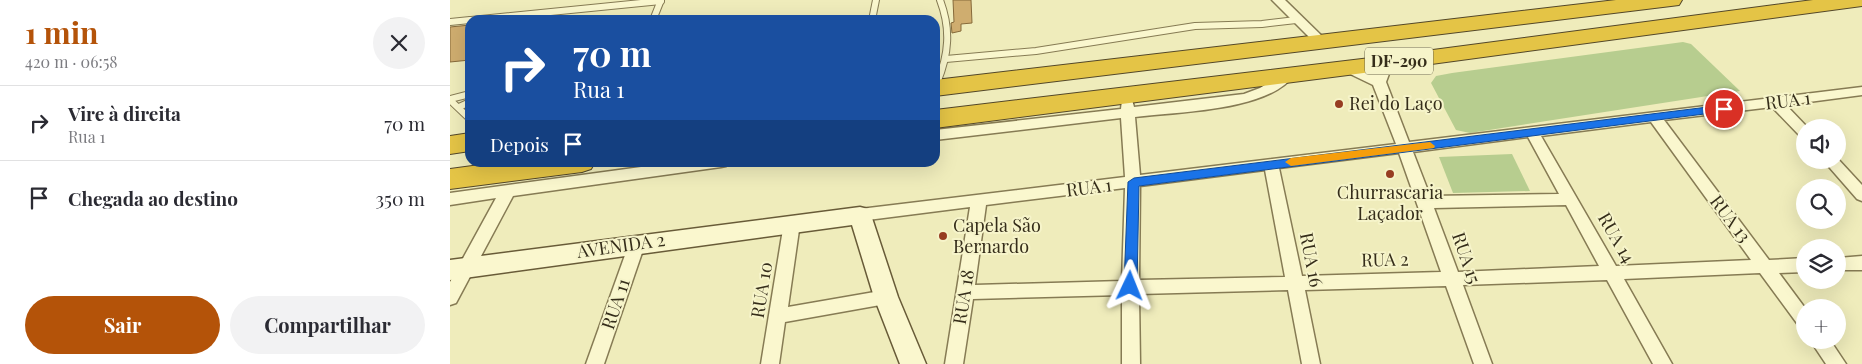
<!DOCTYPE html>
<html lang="pt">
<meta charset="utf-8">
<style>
:root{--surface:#fff;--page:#f2f2f3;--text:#2b2b33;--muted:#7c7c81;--line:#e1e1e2;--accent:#b45309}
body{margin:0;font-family:"Playfair Display",serif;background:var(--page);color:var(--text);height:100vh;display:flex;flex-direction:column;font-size:19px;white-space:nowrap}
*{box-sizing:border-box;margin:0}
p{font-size:16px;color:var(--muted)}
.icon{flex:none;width:28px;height:28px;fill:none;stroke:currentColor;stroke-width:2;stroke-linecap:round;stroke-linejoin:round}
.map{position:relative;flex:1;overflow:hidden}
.drawer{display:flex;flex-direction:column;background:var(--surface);width:450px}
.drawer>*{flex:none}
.guide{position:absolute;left:15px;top:15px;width:475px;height:152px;border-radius:15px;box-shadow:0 5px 20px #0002;background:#1a4fa0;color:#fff;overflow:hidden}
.buttons{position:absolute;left:1346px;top:119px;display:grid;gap:10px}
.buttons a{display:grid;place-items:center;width:50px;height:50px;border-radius:50%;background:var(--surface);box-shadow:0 5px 20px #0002;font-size:25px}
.pin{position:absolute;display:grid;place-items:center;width:42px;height:42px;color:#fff;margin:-21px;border:2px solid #fff;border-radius:50%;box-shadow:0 1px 5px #0007}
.me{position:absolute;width:55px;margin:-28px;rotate:2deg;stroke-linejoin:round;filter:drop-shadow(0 0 4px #0008)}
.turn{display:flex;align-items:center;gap:18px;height:105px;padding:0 25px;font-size:22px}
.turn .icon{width:65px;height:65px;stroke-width:2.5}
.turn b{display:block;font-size:35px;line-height:42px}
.then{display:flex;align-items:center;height:48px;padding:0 25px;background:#0003;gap:10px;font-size:19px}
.round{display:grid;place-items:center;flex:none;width:52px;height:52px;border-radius:26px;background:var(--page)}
.summary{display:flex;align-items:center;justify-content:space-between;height:85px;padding:0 25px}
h1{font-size:30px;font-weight:700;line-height:38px;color:var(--accent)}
.button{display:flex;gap:10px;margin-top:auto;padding:10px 25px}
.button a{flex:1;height:58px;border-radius:30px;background:var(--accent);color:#fff;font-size:20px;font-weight:700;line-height:58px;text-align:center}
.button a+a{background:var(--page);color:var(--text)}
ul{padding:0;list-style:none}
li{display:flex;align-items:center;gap:15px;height:75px;padding:0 25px;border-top:1px solid var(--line)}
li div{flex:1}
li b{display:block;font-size:19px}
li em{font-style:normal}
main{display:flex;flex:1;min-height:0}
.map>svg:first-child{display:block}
.green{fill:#b7cd8f}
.building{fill:#cfad6f;stroke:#866a3a}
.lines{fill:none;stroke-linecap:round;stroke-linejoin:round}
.lane-casing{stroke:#867b54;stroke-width:8}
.street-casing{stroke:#867b54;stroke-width:3}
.secondary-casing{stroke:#685b38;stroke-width:3}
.highway-casing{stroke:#534729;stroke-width:2}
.lane{stroke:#faf7ce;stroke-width:6}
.street{fill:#faf7ce;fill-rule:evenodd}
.secondary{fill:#faf7ce;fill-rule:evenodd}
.highway{fill:#e4c446;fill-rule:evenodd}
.route{fill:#1a73e8;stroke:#114b97}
.slow{fill:#f59e0b}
.poi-dot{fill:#973d22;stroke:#f6f4ca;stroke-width:2}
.labels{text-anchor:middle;stroke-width:4;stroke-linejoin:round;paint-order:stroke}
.shield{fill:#f6f4ca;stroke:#6f694f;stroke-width:1}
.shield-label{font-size:16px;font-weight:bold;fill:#352d1a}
.street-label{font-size:18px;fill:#352d1a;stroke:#f6f4ca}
.poi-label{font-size:18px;fill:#352d1a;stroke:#f6f4ca;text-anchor:start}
</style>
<main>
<section class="drawer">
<div class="summary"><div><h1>1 min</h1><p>420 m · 06:58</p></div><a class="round"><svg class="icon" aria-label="close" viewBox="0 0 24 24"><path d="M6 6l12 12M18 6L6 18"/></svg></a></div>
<ul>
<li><svg class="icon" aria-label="right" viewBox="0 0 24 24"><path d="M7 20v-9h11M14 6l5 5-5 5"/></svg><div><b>Vire à direita</b><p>Rua 1</p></div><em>70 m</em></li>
<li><svg class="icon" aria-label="arrive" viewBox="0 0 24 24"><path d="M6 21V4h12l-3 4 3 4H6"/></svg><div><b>Chegada ao destino</b></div><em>350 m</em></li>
</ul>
<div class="button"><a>Sair</a><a>Compartilhar</a></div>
</section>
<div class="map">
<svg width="1412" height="364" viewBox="0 0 1412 364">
<rect width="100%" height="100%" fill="#efecbb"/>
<g class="green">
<polygon points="1233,42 1241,44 1290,91 1020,133 1006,130 981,83 986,76 1002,73"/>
<polygon points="1062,154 1080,191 1003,193 989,157"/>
</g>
<g class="building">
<polygon points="503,0 521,0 522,23 511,24 511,31 502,33 501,23 504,22"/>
<polygon points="20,25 20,60 0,62 0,27"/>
</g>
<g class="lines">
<g class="lane-casing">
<g id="lane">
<polyline points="21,20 211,1"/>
<polyline points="203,20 211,0"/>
<polyline points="422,20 426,0"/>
<polyline points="0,22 20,20"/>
<polyline points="496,59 586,51 745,26 812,24 846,20"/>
<path d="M 487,83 C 499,54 501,29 490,0"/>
<polyline points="0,99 20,94"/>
<polyline points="0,100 20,119"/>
<polyline points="9,107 20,102"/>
</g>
</g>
<g class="street-casing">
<g id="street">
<polygon points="822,0 835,0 875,39 877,42 875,45 867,45"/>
<path d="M 937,59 L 943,63 L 936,82 L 959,142 L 1412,87 L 1412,95 L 1336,105 L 1358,128 L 1355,128 L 1355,138 L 1350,136 L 1322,107 L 1214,120 L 1319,260 L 1355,258 L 1355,272 L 1329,273 L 1355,308 L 1355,328 L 1349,326 L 1310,273 L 1174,279 L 1222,364 L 1203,364 L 1157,280 L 1013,285 L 1042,364 L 1024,364 L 996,286 L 855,290 L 870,364 L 852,364 L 838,290 L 689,294 L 690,364 L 672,364 L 672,295 L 523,299 L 513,364 L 495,364 L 520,207 L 410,221 L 404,219 L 402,215 L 404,211 L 410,209 L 675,177 L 671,118 L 485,140 L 485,130 L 671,109 L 672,100 L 682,100 L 684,107 L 794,94 L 810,88 L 837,71 L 844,75 C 819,111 726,112 685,117 L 690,175 L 946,144 L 923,85 L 894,71 L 893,68 L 899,64 L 925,75 L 932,60 ZM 1201,122 L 1301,260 L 1166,266 L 1091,136 ZM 1078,137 L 1109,194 L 980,196 L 963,152 ZM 949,153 L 991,272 L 852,276 L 829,168 ZM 815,170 L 835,277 L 689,280 L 690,186 ZM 675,188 L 672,281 L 525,285 L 536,205 ZM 1116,205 L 1149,266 L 1008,272 L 984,208 Z"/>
<polygon points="1388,159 1412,185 1412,201 1407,199 1373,160"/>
<polygon points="228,162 278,162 276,166 271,167 63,196 6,303 0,305 0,282 46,198 0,205 0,193"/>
<polygon points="342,217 348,219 350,223 338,307 436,290 442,292 445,297 442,302 436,304 335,322 329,364 311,364 334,223 336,219"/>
<polygon points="187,238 193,240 195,244 154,364 136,364 179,244 181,240"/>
<polygon points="1412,256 1412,270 1388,270 1388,258"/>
<polygon points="1360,340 1380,340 1396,364 1376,364"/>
</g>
</g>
<g class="secondary-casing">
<polygon id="secondary" points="410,207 418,209 421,215 448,297 476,364 450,364 424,297 402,225 0,280 0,260"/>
</g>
<g class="highway-casing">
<g id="highway">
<polygon points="1166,0 1232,0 1229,5 1221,6 485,96 485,80"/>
<polygon points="1363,0 1412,0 1412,6 937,70 485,128 485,110 937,56"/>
<polygon points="20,133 20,151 0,154 0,136"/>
<polygon points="52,162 145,162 141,169 132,172 0,189 0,169"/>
</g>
</g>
<use href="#lane" class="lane"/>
<use href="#street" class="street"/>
<use href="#secondary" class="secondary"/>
<use href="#highway" class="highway"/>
</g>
<polygon class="route" points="1274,105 1278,106 1280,109 1278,111 689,186 687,286 685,290 680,291 676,290 674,286 678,182 684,178"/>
<polygon class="slow" points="980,142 985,146 984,148 841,166 835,162 841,158"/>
<g class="poi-dot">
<circle cx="889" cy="104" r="5"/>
<circle cx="940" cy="174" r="5"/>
<circle cx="493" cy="236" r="5"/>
</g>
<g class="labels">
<rect class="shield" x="915" y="47.5" width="68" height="27" rx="4"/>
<g class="shield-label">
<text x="949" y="67">DF-290</text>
</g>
<g class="street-label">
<text transform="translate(1338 101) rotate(-7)" y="6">RUA 1</text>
<text transform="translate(639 188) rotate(-7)" y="6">RUA 1</text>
<text transform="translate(1280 219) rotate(53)" y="6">RUA 13</text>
<text transform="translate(1166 238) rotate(60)" y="6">RUA 14</text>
<text transform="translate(171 246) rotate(-8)" y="6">AVENIDA 2</text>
<text transform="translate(1016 258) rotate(71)" y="6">RUA 15</text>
<text transform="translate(861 260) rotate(79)" y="6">RUA 16</text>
<text transform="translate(935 260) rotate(-1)" y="6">RUA 2</text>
<text transform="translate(312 290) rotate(-81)" y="6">RUA 10</text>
<text transform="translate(514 297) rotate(-81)" y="6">RUA 18</text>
<text transform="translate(166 304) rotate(-71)" y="6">RUA 11</text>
</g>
<g class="poi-label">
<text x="899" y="110">Rei do Laço</text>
<text x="940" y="199" text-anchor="middle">Churrascaria<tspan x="940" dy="21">Laçador</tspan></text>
<text x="503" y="232">Capela São<tspan x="503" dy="21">Bernardo</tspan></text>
</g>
</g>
</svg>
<div class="buttons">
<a><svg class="icon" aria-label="sound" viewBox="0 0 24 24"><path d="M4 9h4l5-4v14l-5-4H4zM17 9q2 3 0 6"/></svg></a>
<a><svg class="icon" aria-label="search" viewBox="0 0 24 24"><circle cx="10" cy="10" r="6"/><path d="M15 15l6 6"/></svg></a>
<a><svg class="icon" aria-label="layers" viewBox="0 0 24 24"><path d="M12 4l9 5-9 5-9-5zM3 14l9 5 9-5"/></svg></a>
<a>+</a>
</div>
<div class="pin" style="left:1274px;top:109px;background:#d93025"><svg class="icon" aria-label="arrive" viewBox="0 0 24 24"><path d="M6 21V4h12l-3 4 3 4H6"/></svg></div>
<svg class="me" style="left:680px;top:286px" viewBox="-20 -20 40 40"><path d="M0-17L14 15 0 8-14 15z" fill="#1a73e8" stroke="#fff" stroke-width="4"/></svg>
<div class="guide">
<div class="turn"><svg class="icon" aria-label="right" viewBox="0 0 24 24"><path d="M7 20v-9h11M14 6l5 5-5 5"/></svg><div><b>70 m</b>Rua 1</div></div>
<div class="then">Depois<svg class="icon" aria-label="arrive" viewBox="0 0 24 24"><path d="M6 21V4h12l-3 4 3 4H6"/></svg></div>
</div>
</div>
</main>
